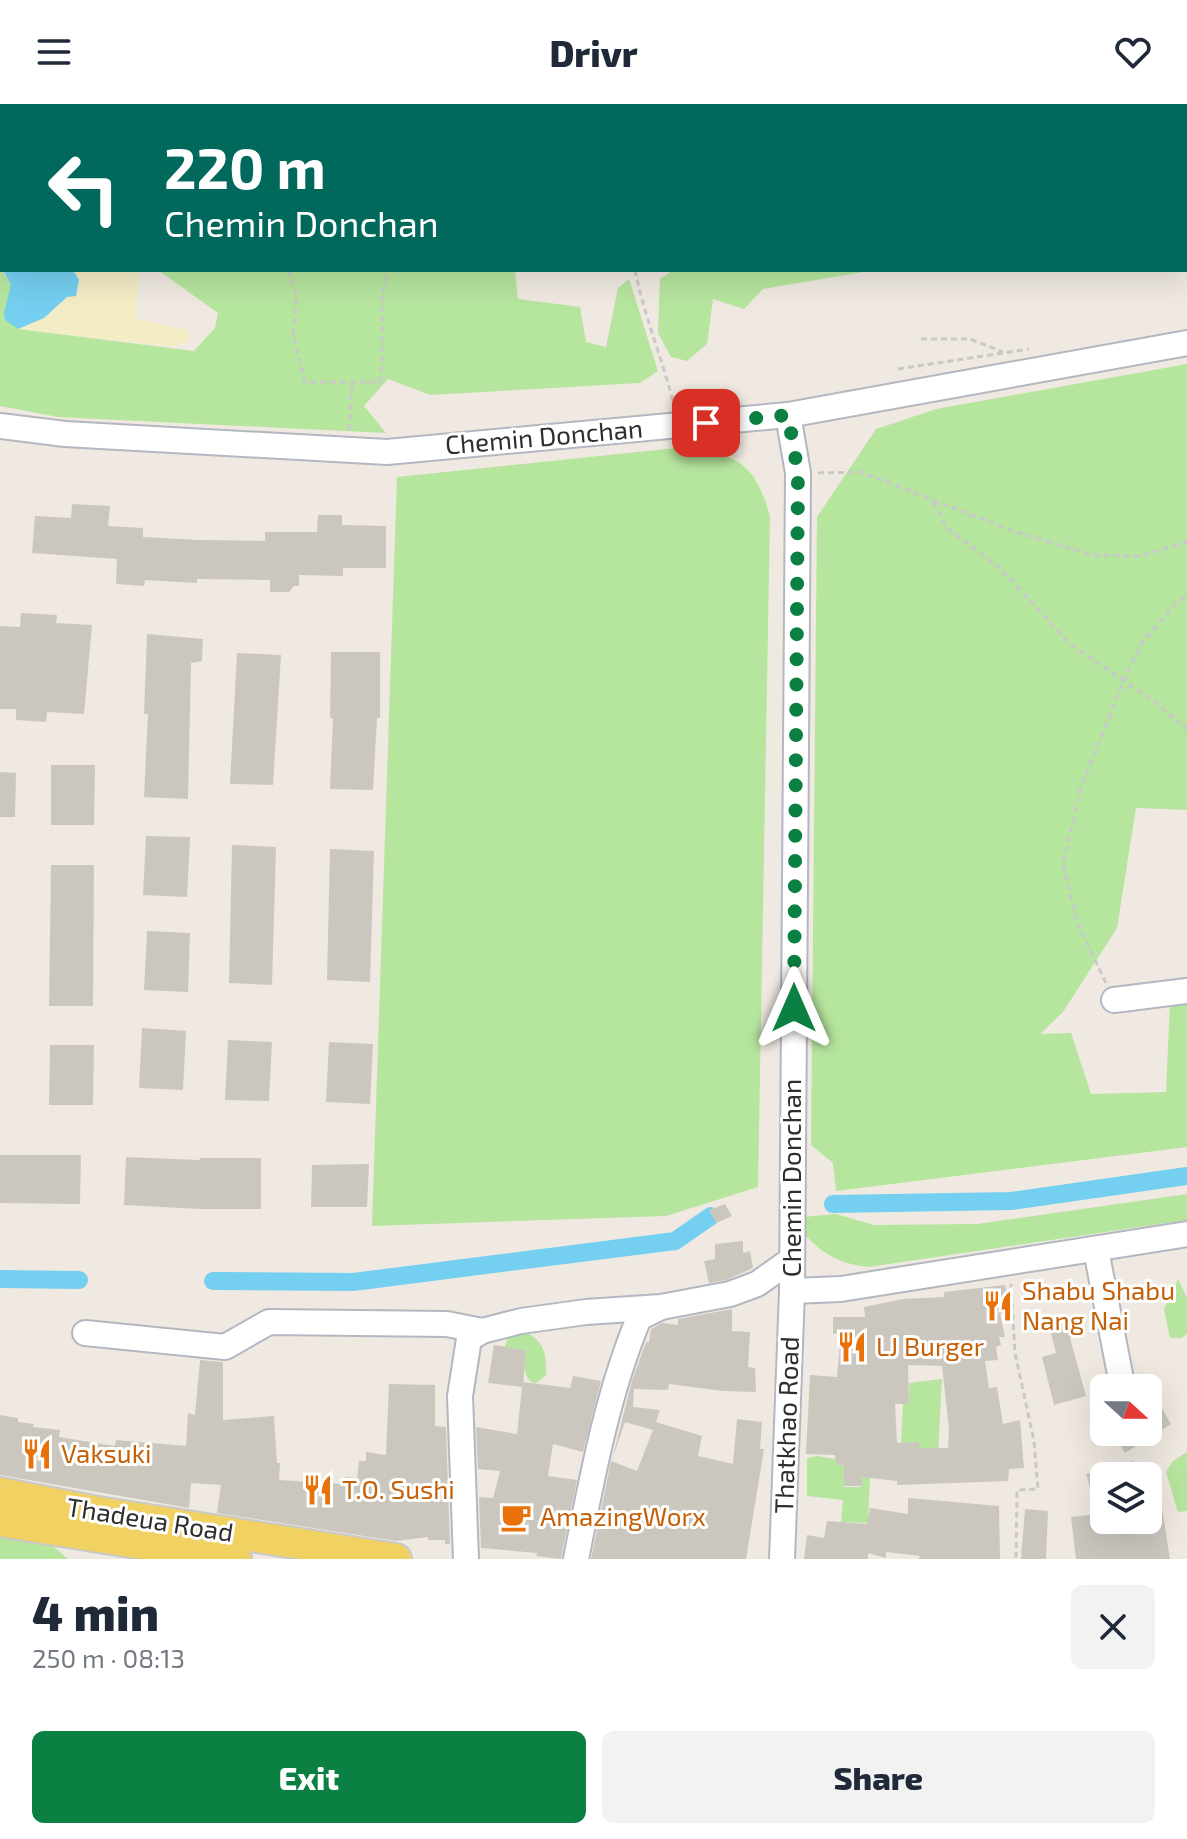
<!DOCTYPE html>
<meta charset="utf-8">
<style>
:root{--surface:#fff;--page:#f2f2f3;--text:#1f2937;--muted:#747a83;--accent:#0b8043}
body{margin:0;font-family:"Exo 2",sans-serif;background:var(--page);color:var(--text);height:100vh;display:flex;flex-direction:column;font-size:30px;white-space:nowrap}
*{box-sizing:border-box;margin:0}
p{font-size:26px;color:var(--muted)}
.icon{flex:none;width:44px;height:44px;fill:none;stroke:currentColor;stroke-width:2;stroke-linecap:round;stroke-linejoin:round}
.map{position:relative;height:1455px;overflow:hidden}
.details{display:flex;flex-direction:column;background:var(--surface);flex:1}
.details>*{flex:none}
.guide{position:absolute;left:0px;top:0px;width:1188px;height:168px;box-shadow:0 8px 32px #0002;background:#00695c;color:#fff;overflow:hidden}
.needle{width:52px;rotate:111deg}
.tools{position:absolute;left:1090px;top:1270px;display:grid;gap:16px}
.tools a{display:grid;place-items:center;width:72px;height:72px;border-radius:12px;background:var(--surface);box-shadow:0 8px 32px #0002;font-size:40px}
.pin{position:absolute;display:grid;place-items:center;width:68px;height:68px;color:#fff;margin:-34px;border-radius:16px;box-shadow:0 4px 12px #0006}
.me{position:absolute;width:88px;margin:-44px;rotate:0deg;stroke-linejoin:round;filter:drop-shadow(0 0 6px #0008)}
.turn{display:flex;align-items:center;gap:28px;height:168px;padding:0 32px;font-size:36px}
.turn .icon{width:104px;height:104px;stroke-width:2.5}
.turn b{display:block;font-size:56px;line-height:68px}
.round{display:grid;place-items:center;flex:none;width:84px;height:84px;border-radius:12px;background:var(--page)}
.headline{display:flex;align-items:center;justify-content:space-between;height:136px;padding:0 32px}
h1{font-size:48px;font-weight:800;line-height:60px}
.action{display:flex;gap:16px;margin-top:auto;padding:16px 32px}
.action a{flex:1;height:92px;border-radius:12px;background:var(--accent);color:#fff;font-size:32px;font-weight:800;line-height:92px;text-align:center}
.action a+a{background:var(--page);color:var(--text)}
header{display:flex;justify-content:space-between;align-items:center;height:104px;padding:0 32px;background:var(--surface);font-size:36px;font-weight:800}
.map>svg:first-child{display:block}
.green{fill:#b6e59e}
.sand{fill:#f3ecc5}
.water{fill:#75cff0}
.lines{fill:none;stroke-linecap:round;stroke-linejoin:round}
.canal{stroke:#75cff0;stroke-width:18}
.building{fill:#cbc7bf;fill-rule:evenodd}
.minor-casing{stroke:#b4b7c1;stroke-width:28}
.major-casing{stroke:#c9c9c9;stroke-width:34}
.path{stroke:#c9c9c9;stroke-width:3;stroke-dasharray:6 4;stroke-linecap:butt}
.minor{stroke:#fff;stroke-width:24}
.major{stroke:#f2d163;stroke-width:30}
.route{stroke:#0b8043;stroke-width:14;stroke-dasharray:0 25.2}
.labels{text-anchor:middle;stroke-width:6;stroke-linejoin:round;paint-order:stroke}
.street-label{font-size:26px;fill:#2e2e2e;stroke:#fff}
.food-label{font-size:26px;fill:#c56008;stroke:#fff;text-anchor:start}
</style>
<header><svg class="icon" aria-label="menu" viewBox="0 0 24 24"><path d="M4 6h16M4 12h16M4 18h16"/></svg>Drivr<svg class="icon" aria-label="heart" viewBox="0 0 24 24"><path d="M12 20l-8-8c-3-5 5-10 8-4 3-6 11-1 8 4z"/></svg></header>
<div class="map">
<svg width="1187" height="1455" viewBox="0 0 1187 1455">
<rect width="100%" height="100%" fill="#efe9e1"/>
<g class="green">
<polygon points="67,0 299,0 300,2 67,2"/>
<polygon points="0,162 11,181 18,225 194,247 215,224 218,209 158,166 515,166 518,195 580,203 586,238 606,243 618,184 629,175 658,267 640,279 430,291 388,275 364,302 386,329 58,313 0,302"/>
<polygon points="673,166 875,166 763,185 744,205 713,195 707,240 687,257 671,253 658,229 660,175"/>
<polygon points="1187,260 1187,706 1136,704 1117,824 1063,908 1040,930 1071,929 1091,990 1166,988 1170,898 1187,896 1187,1043 836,1087 833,1059 811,1041 817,413 876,325 936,305"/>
<path d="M 686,343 C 739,351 755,360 770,412 L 758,1083 L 666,1112 L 372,1122 L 397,373 Z"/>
<path d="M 1187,1090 L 1187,1116 L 868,1163 C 837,1159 823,1150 802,1128 L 803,1113 L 836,1110 L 874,1121 L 977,1120 Z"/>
<polygon points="1178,1175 1187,1194 1187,1229 1182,1234 1170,1234 1164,1205"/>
<path d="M 520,1226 C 543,1234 547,1248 546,1271 L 535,1280 C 521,1273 525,1259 526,1246 L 505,1243 L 508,1231 Z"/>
<polygon points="942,1275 938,1349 919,1344 919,1338 901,1339 903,1300 909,1300 909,1279"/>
<polygon points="1187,1348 1187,1407 1178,1408 1166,1368 1173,1357"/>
<polygon points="817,1352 836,1355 836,1361 844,1361 844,1383 861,1383 862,1372 870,1374 868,1419 841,1418 843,1396 807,1392 807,1354"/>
<polygon points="0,1425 48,1438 68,1455 0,1455"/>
</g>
<g class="sand">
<polygon points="0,0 68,2 2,2 2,118"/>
<path d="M 67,166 L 139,166 L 136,215 L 185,225 L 189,232 L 187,237 L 175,243 L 18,225 C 51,211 63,203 75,169 Z"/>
</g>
<g class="water">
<polygon points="593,0 754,0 759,2 593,2"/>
<polygon points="828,0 1187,0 1187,31 1186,2 826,2"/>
<polygon points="3,166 67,166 75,169 79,176 76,192 67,193 44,214 18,225 5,216 4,209 11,181"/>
</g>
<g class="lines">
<g class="canal">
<polyline points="833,1100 1011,1097 1187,1072"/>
<polyline points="0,1175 79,1176"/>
<polyline points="213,1177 353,1178 675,1137 711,1112"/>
</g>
</g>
<g class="building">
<polygon points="72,400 110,402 108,422 143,424 143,433 199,436 265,437 265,428 317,428 318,411 342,411 342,421 386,422 386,464 343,464 343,472 299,471 299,482 294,482 289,488 270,488 270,476 197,475 197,479 145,476 144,482 116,480 117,455 32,449 35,412 71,414"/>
<polygon points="21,509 57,511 56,519 92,521 84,610 47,608 46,618 16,616 16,605 0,605 0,522 20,523"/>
<polygon points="147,530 203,535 202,557 191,559 188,695 144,693 148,610 144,610"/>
<polygon points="331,548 380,548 380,614 377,614 373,686 330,685 333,614 330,614"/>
<polygon points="237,549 281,551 273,681 230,680"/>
<polygon points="51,661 95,661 94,721 51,721"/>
<polygon points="0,668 16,669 15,713 0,713"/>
<polygon points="146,732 190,733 187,793 143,791"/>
<polygon points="232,741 276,743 272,881 229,879"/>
<polygon points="330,745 374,747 370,878 327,876"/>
<polygon points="51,761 94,761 93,902 49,902"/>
<polygon points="147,827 190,829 188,888 144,886"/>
<polygon points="142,924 186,927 183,986 139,984"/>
<polygon points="228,936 272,938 269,997 225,996"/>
<polygon points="329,938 373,940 370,1000 326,998"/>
<polygon points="50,941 94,941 93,1001 49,1001"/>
<polygon points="0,1051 81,1051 80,1100 0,1099"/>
<polygon points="126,1053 200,1056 200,1054 261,1054 261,1105 200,1105 124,1101"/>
<polygon points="369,1060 367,1103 311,1103 312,1061"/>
<polygon points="725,1100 732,1112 716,1119 709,1106"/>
<polygon points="743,1137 743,1149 750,1147 753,1164 726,1176 709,1179 704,1157 715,1155 715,1140"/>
<path d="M 1005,1181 L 1009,1208 L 1000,1210 L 1005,1233 L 999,1233 L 1001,1241 L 996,1243 L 998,1256 L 985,1257 L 989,1284 L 997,1283 L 1003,1320 L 1020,1316 L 1024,1364 L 1009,1365 L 1008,1377 L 897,1381 L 897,1377 L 862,1373 L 862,1382 L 844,1382 L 844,1361 L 836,1361 L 835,1351 L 806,1350 L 810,1271 L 837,1273 L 841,1228 L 833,1230 L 833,1213 L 865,1213 L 864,1203 L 903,1195 L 944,1193 L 944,1188 ZM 908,1261 L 942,1262 L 949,1325 L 948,1344 L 919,1344 L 919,1338 L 897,1339 L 895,1300 L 909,1300 Z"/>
<polygon points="732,1205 732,1227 750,1228 748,1263 755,1264 756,1288 723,1287 669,1280 668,1286 634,1285 633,1303 660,1306 656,1318 702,1332 698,1352 733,1360 737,1315 762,1318 760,1345 764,1345 746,1455 591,1455 611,1357 637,1367 653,1326 625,1318 612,1356 632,1277 646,1238 649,1238 651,1225 662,1219 678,1221 678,1215"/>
<polygon points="1071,1212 1076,1232 1070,1234 1086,1292 1054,1301 1042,1253 1056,1249 1048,1218"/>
<polygon points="494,1241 526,1246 523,1282 523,1278 570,1284 573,1272 601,1277 583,1348 553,1340 548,1372 577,1376 561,1455 536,1452 537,1449 481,1444 479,1393 493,1394 500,1367 478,1365 476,1323 517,1330 522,1283 488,1279"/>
<polygon points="200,1256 223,1258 223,1316 274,1312 277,1359 280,1359 279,1376 344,1380 345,1373 357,1374 359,1357 366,1357 366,1348 386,1351 389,1280 435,1281 435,1322 446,1323 450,1440 445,1440 445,1436 428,1436 428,1433 396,1437 217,1409 221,1381 191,1379 189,1404 0,1371 0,1311 18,1314 18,1318 34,1320 33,1323 60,1326 59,1333 115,1342 116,1336 186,1342 188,1309 195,1311"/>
<polygon points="1148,1280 1171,1320 1125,1349 1113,1328 1148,1328"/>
<polygon points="1133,1357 1137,1372 1104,1372 1104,1416 1148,1416 1148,1367 1156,1366 1170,1455 1076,1455 1071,1413 1097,1410 1086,1370"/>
<polygon points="908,1394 999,1402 1000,1455 918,1455 920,1452 886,1448 886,1454 868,1449 868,1455 804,1455 807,1431 824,1434 827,1417 867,1420 870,1404 908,1410"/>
<polygon points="1025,1405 1048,1407 1046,1455 1021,1455"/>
</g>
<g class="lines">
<g class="minor-casing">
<g id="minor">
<polyline points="0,322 65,330 387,348 788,311 1187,239"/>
<polyline points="1114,896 1187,887"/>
<polyline points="1096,1146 1120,1270"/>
<polyline points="792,1187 841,1185 1187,1130"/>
<polyline points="85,1229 225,1243 269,1218 447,1220 482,1227 521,1217 586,1208 661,1203 730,1190 757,1180 791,1156"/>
<polyline points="466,1455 460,1292 469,1235 482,1227"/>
<path d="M 576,1455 C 592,1374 607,1291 639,1214 L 659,1204"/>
<polyline points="782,1455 792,1187 798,369 788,311"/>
</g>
</g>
<g class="major-casing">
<g id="major">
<polyline points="0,1389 98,1408 396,1455"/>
<polyline points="0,1417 236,1455"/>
</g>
</g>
<g class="path">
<polyline points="282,0 282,2"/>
<polyline points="587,0 588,2"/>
<polyline points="288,166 297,192 293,230 305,278 380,278 382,259 382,194 387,166"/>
<path d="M 635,166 C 644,212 663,256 674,302"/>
<polyline points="921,235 970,235 1003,248"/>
<polyline points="898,265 1029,245"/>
<polyline points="349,326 352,278"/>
<polyline points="818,369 861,368 1013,427 1093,451 1140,452 1187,438"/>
<polyline points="933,398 948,425 1001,465 1070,540 1151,595 1187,625"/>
<polyline points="1106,879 1077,818 1063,760 1081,683 1124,576 1141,540 1176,499 1187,492"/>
<polyline points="1011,1180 1015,1249 1034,1337 1038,1385 1017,1386 1016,1455"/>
</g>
<use href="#minor" class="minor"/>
<use href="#major" class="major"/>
</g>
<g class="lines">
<polyline class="route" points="706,319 788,311 798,369 794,904"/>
</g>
<defs>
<g id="restaurant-bare" transform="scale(2.4)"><path d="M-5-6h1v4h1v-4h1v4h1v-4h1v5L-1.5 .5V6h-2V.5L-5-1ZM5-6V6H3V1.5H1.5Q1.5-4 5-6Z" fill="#e8710a" stroke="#fff" stroke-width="2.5" paint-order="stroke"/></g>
<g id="cafe-bare" transform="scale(2.4)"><path d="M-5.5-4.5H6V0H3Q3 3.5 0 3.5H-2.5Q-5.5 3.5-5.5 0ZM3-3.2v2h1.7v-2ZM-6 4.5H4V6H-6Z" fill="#e8710a" stroke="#fff" stroke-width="2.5" paint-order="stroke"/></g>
</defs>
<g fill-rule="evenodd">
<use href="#restaurant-bare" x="998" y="1202"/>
<use href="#restaurant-bare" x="852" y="1243"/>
<use href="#restaurant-bare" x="37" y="1350"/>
<use href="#restaurant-bare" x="318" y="1386"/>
<use href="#cafe-bare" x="516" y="1413"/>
</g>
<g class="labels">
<g class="street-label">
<text transform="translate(544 333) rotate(-5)" y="9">Chemin Donchan</text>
<text transform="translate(792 1074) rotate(-90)" y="9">Chemin Donchan</text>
<text transform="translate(787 1321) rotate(-88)" y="9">Thatkhao Road</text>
<text transform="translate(150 1416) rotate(9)" y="9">Thadeua Road</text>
</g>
<g class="food-label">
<text x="1022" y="1196">Shabu Shabu<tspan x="1022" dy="30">Nang Nai</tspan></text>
<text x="876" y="1252">LJ Burger</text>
<text x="61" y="1359">Vaksuki</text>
<text x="342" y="1395">T.O. Sushi</text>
<text x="540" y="1422">AmazingWorx</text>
</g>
</g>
</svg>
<div class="tools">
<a><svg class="needle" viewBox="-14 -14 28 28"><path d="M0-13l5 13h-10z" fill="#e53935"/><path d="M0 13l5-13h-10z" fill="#747a83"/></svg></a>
<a><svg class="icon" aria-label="layers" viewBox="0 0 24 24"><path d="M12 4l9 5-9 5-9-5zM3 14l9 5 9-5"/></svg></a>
</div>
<div class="pin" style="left:706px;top:319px;background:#d93025"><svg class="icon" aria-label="arrive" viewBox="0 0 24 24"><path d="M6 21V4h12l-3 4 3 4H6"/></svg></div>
<svg class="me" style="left:794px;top:904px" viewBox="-20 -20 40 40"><path d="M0-17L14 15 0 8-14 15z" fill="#0b8043" stroke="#fff" stroke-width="4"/></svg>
<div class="guide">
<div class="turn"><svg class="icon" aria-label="left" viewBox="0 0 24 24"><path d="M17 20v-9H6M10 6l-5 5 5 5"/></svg><div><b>220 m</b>Chemin Donchan</div></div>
</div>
</div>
<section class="details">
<div class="headline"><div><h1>4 min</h1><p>250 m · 08:13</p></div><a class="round"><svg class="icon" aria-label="close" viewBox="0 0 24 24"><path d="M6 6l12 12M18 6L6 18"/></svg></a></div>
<div class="action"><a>Exit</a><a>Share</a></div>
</section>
